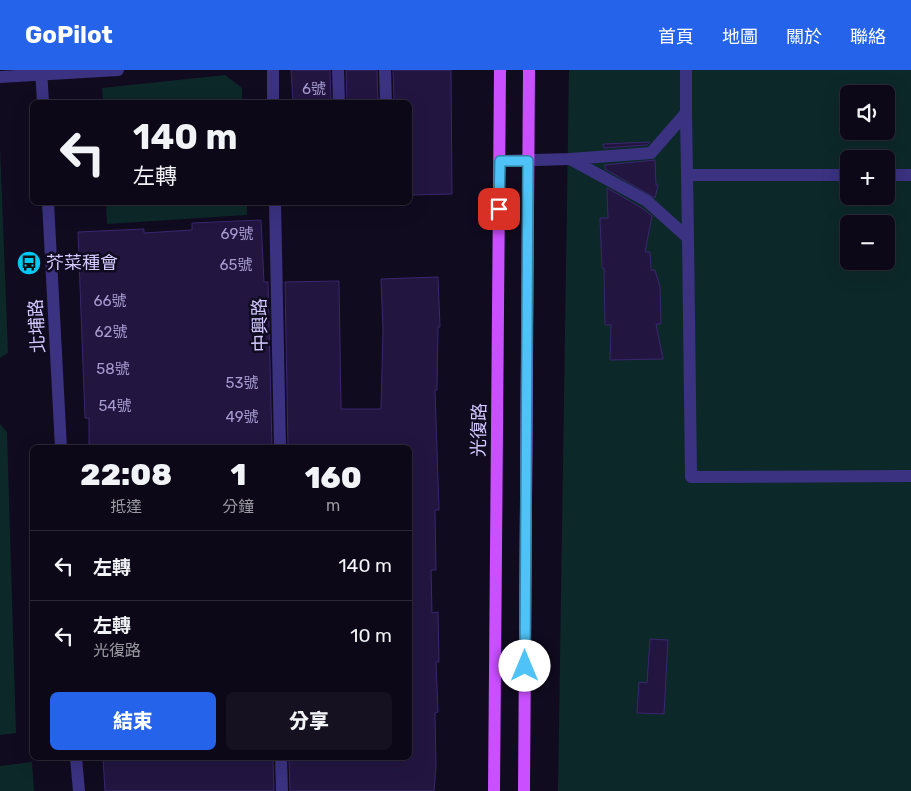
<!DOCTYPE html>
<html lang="zh-TW">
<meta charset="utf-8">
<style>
:root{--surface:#0c0817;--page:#151120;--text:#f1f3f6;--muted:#9a9aa1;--line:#2c2936;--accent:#2563eb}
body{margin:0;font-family:Rubik,"Noto Sans TC",sans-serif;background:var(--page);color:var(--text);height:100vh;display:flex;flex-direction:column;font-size:19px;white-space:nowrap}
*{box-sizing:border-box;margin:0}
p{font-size:16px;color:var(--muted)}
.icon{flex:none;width:28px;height:28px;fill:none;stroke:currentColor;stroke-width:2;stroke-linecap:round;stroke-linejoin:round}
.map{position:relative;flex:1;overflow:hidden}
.drawer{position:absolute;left:30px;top:375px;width:382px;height:315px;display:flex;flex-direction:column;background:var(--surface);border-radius:8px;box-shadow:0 5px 20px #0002,0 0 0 1px var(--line)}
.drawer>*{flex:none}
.guide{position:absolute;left:30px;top:30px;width:382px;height:105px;border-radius:8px;box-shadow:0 5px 20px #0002,0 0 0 1px var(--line);background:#0c0817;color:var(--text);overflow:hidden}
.tools{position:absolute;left:840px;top:15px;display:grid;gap:10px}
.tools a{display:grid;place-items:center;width:55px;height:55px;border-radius:8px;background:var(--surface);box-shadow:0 5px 20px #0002,0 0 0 1px var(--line);font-size:25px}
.pin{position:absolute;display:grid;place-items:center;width:42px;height:42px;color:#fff;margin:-21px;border-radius:10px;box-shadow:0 2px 8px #0006}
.me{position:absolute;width:55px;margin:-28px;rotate:0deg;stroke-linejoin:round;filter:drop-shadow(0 0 4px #0008)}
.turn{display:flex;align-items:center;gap:18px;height:105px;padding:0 20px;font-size:22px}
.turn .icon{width:65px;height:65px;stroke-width:2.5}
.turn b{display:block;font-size:35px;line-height:42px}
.eta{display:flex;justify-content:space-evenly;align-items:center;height:85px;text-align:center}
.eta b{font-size:30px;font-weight:800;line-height:35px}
.primary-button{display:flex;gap:10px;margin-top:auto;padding:10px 20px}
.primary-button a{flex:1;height:58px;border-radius:8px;background:var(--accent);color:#fff;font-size:20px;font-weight:800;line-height:58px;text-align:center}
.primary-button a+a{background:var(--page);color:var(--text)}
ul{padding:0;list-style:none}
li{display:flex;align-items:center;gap:15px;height:70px;padding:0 20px;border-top:1px solid var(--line)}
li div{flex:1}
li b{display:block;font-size:19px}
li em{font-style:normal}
header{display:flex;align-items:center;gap:30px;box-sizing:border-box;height:70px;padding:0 25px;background:var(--accent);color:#fff}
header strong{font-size:24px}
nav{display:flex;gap:28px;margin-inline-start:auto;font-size:18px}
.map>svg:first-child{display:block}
.green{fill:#0d2829;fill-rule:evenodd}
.building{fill:#221641;stroke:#3a266e}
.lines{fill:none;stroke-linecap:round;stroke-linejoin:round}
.lane{stroke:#3b3281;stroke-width:12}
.street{stroke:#3b3281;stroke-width:12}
.primary{stroke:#ca50ff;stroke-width:12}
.route-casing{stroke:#337fa1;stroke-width:12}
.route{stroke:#4fc3f7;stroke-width:9}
.labels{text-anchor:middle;stroke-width:5;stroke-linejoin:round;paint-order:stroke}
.number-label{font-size:15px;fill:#a79cd0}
.poi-label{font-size:18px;fill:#d3c9ff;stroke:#100b1f;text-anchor:start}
.street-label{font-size:18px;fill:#d3c9ff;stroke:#100b1f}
</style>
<header>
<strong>GoPilot</strong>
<nav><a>首頁</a><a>地圖</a><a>關於</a><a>聯絡</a></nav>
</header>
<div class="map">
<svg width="911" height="721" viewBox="0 0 911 721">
<rect width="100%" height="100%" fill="#100b1f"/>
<g class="green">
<path d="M 569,0 L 911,0 L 911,721 L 558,721 ZM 849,24 L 886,24 L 886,61 L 849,61 ZM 849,89 L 886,89 L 886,126 L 849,126 ZM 849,154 L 886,154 L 886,191 L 849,191 Z"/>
<polygon points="225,5 242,18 242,32 103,32 102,18"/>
<polygon points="0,76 8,283 0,288"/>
<polygon points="106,133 247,133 247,145 107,154"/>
<polygon points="0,354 7,362 16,663 0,665"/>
<polygon points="32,692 34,721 0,721 0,696"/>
</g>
<g class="building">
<polygon points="291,0 330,0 331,32 293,32"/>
<polygon points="346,0 377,0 378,32 347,32"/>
<polygon points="393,0 451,0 452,124 410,125 410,32 394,32"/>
<polygon points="650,72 647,75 604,78 603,74"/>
<polygon points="655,90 656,115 658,115 655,128 605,99 605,95"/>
<polygon points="607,118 642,138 652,146 645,182 650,182 651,200 655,200 660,217 661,254 656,254 663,289 610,290 611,255 605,255 604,198 602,198 600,148 608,148"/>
<polygon points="261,150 264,212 268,212 272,378 89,378 89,348 85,348 78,162 144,159 144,163 192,160 192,153"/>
<polygon points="438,207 440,257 438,257 437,320 435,320 439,440 435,440 436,500 431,500 432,543 438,542 439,592 436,592 438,642 435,643 436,697 434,721 290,721 289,688 410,688 410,378 288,378 285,212 339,211 341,339 381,339 383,259 381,209"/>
<polygon points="650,569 668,570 664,644 637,643 639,612 647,613"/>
<polygon points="103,688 273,688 274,721 105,721"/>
</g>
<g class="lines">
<g class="lane">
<polyline points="338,0 339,32"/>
<polyline points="385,0 386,32"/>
<polyline points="686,43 688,168"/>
<polyline points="570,89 647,131 688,168 691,407 911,406"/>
<polyline points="500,91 570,89 651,83 686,43 686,0"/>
<polyline points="687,105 849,105"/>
<polyline points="886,105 911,105"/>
</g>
<g class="street">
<polyline points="41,0 43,32"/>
<polyline points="273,0 273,32"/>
<polyline points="0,7 118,0"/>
<polyline points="48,132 61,378"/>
<polyline points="275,132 280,378"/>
<polyline points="76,688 79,721"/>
<polyline points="281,688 282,721"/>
</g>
<g class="primary">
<polyline points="494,721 500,0"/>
<polyline points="524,721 529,0"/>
</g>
</g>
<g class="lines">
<g class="route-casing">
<polyline id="route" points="499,139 500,91 528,91 525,596"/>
</g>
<use href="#route" class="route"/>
</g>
<defs>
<g id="bus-disc" transform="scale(1.25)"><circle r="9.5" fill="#00c9f4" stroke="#100b1f"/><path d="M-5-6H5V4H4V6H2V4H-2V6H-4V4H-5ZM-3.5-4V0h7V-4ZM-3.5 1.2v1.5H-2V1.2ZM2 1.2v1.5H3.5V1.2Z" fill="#111"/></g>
</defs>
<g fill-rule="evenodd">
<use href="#bus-disc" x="29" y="193"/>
</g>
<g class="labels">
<g class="number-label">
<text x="314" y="24">6號</text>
<text x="237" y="169">69號</text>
<text x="236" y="200">65號</text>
<text x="110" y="236">66號</text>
<text x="111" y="267">62號</text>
<text x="113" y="304">58號</text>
<text x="242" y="318">53號</text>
<text x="115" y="341">54號</text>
<text x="242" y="352">49號</text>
</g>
<g class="poi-label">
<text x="46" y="199">芥菜種會</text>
</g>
<g class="street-label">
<text transform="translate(260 255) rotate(-91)" y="6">中興路</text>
<text transform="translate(37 256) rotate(-93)" y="6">北埔路</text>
<text transform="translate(479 360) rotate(-89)" y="6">光復路</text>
</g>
</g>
</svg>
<div class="tools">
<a><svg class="icon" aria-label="sound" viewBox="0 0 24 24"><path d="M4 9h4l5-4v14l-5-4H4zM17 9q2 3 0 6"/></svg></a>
<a>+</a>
<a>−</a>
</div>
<div class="pin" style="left:499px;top:139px;background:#d93025"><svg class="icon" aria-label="arrive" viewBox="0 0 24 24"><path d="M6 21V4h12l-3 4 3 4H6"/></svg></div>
<svg class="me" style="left:525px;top:596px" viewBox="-20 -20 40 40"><circle r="19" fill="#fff"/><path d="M0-13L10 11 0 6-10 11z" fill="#4fc3f7"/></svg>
<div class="guide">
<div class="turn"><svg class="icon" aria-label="left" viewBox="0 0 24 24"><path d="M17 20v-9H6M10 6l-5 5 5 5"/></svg><div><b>140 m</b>左轉</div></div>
</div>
<section class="drawer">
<div class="eta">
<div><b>22:08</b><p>抵達</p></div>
<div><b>1</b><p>分鐘</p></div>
<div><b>160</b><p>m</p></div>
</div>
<ul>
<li><svg class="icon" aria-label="left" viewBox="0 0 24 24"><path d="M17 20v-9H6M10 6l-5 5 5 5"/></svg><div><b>左轉</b></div><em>140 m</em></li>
<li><svg class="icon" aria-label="left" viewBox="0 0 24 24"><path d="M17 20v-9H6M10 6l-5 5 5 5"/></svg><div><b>左轉</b><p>光復路</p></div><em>10 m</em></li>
</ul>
<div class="primary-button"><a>結束</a><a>分享</a></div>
</section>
</div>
